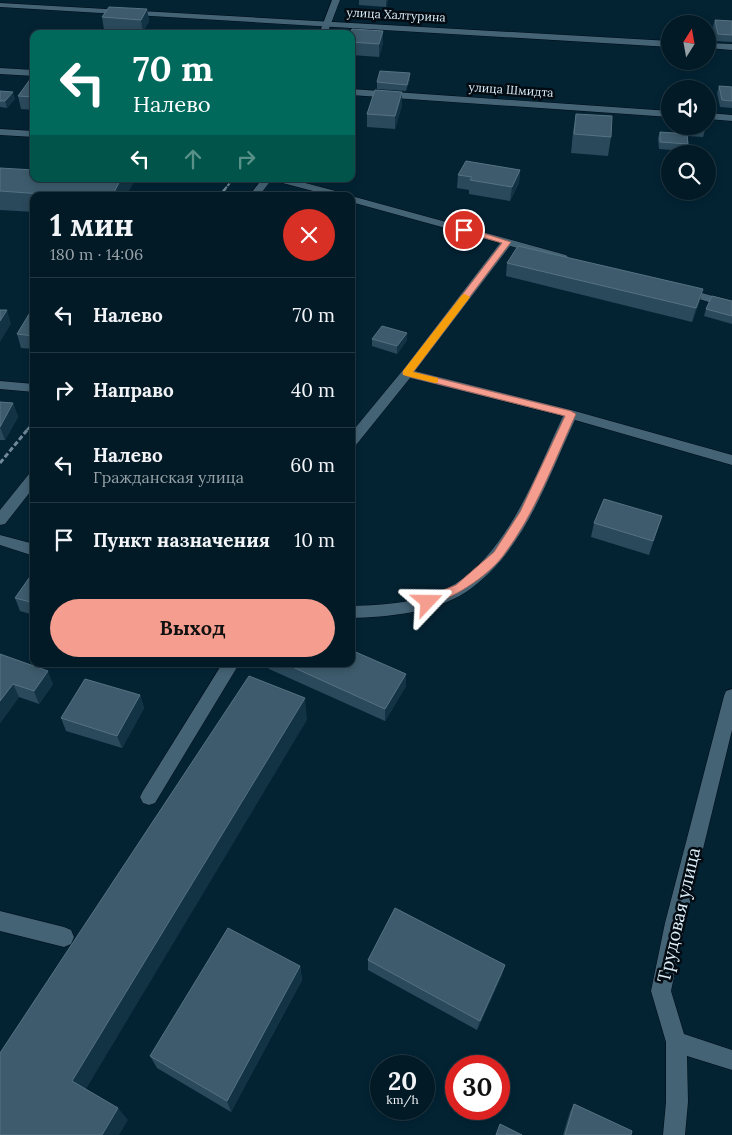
<!DOCTYPE html>
<html lang="ru">
<meta charset="utf-8">
<style>
:root{--surface:#021a26;--page:#0c232e;--text:#f1f3f6;--muted:#96a1a7;--line:#233843;--accent:#f59d8e}
body{margin:0;font-family:Lora,serif;background:var(--page);color:var(--text);height:100vh;display:flex;flex-direction:column;font-size:19px;white-space:nowrap}
*{box-sizing:border-box;margin:0}
p{font-size:16px;color:var(--muted)}
.icon{flex:none;width:28px;height:28px;fill:none;stroke:currentColor;stroke-width:2;stroke-linecap:round;stroke-linejoin:round}
.map{position:relative;flex:1;overflow:hidden}
.side{position:absolute;left:30px;top:192px;width:325px;height:475px;display:flex;flex-direction:column;background:var(--surface);border-radius:10px;box-shadow:0 2px 8px #0003,0 0 0 1px var(--line)}
.side>*{flex:none}
.top-card{position:absolute;left:30px;top:30px;width:325px;height:152px;border-radius:10px;box-shadow:0 2px 8px #0003,0 0 0 1px var(--line);background:#00695c;color:#fff;overflow:hidden}
.needle{width:32px;rotate:11deg}
.buttons{position:absolute;left:661px;top:15px;display:grid;gap:10px}
.buttons a{display:grid;place-items:center;width:55px;height:55px;border-radius:50%;background:var(--surface);box-shadow:0 2px 8px #0003,0 0 0 1px var(--line);font-size:25px}
.speed{position:absolute;left:370px;top:1055px;display:flex;gap:10px;font-size:25px;font-weight:700;text-align:center}
.speed>*{display:grid;place-content:center;width:65px;height:65px;border-radius:50%;background:var(--surface);box-shadow:0 2px 8px #0003,0 0 0 1px var(--line);line-height:1}
.speed small{font-size:12px;font-weight:400}
.speed .limit{border:8px solid #d22;background:#fff;color:#111}
.pin{position:absolute;display:grid;place-items:center;width:42px;height:42px;color:#fff;margin:-21px;border:2px solid #fff;border-radius:50%;box-shadow:0 1px 5px #0007}
.me{position:absolute;width:55px;margin:-28px;rotate:67deg;stroke-linejoin:round;filter:drop-shadow(0 0 4px #0008)}
.turn{display:flex;align-items:center;gap:18px;height:105px;padding:0 20px;font-size:22px}
.turn .icon{width:65px;height:65px;stroke-width:2.5}
.turn b{display:block;font-size:35px;line-height:42px}
.lanes{display:flex;align-items:center;height:48px;padding:0 20px;background:#0003;justify-content:center;gap:25px;direction:ltr}
.lanes .off{opacity:.35}
.round{display:grid;place-items:center;flex:none;width:52px;height:52px;border-radius:26px;background:var(--page)}
.overview{display:flex;align-items:center;justify-content:space-between;height:85px;padding:0 20px}
h1{font-size:30px;font-weight:700;line-height:38px}
.primary-button{display:flex;gap:10px;margin-top:auto;padding:10px 20px}
.primary-button a{flex:1;height:58px;border-radius:30px;background:var(--accent);color:#111;font-size:20px;font-weight:700;line-height:58px;text-align:center}
ul{padding:0;list-style:none}
li{display:flex;align-items:center;gap:15px;height:75px;padding:0 20px;border-top:1px solid var(--line)}
li div{flex:1}
li b{display:block;font-size:19px}
li em{font-style:normal}
.map>svg:first-child{display:block}
.lines{fill:none;stroke-linecap:round;stroke-linejoin:round}
.service-casing{stroke:#000b17;stroke-width:1}
.minor-casing{stroke:#000b17;stroke-width:1}
.tertiary-casing{stroke:#000b17;stroke-width:1}
.path-far2{stroke:#718997;stroke-width:2;stroke-dasharray:3 1;stroke-linecap:butt}
.path-far1{stroke:#718997;stroke-width:2.5;stroke-dasharray:4 2;stroke-linecap:butt}
.path{stroke:#718997;stroke-width:3;stroke-dasharray:5 2.5;stroke-linecap:butt}
.service{fill:#446375;fill-rule:evenodd}
.minor{fill:#446375;fill-rule:evenodd}
.tertiary{fill:#446375;fill-rule:evenodd}
.wall{fill:#2a495b}
.shaded-wall{fill:#123344}
.building{fill:#3d5b6c;stroke:#567282}
.route{fill:#f59d8e;stroke:#9f665c}
.slow{fill:#f59e0b}
.labels{text-anchor:middle;stroke-width:5;stroke-linejoin:round;paint-order:stroke}
.far-street-label{font-size:12px;fill:#deeffa;stroke:#020b12}
.near-street-label{font-size:18px;fill:#deeffa;stroke:#020b12}
</style>
<div class="map">
<svg width="732" height="1135" viewBox="0 0 732 1135">
<rect width="100%" height="100%" fill="#032333"/>
<g class="lines">
<g class="service-casing">
<g id="service">
<polygon points="222,664 239,664 155,803 149,805 143,803 140,797 143,791"/>
<polygon points="0,911 64,927 71,930 74,937 71,944 64,947 0,931"/>
</g>
</g>
<g class="minor-casing">
<g id="minor">
<polygon points="0,3 670,41 670,47 0,7"/>
<polygon points="708,43 732,44 732,50 708,48"/>
<polygon points="0,68 34,70 34,76 0,74"/>
<polygon points="351,89 670,111 670,117 351,95"/>
<polygon points="708,113 732,115 732,121 708,119"/>
<polygon points="274,179 290,179 347,194 348,196 332,196 275,181"/>
<path d="M 349,196 L 355,197 L 566,255 L 568,257 L 562,260 L 510,246 L 415,371 L 571,410 L 732,455 L 732,465 L 575,420 C 547,480 524,553 466,592 C 434,613 388,617 351,618 L 351,606 C 386,605 424,603 455,584 C 510,549 536,473 563,416 L 410,378 L 356,445 L 351,447 L 351,433 L 403,370 L 500,243 L 351,202 L 351,196 Z"/>
<polygon points="683,288 732,301 732,309 679,293 677,291 679,289"/>
<polygon points="0,381 34,384 34,392 0,389"/>
<polygon points="0,535 34,544 34,556 0,545"/>
<polygon points="732,689 732,730 685,923 671,991 684,1034 732,1050 732,1070 687,1056 688,1102 685,1135 663,1135 666,1102 666,1042 651,991 665,923 724,696 726,691"/>
</g>
</g>
<g class="tertiary-casing">
<g id="tertiary">
<polygon points="332,0 340,0 327,34 319,34"/>
<polygon points="0,129 34,131 34,137 0,135"/>
<polygon points="262,179 272,179 259,196 249,196"/>
<polygon points="34,472 34,487 5,524 0,525 0,510 29,474"/>
</g>
</g>
<polyline class="path-far2" points="225,189 233,179"/>
<g class="path-far1">
<polyline points="219,196 226,188"/>
<polyline points="27,430 34,422"/>
</g>
<polyline class="path" points="0,463 28,429"/>
<use href="#service" class="service"/>
<use href="#minor" class="minor"/>
<use href="#tertiary" class="tertiary"/>
</g>
<g class="wall">
<polygon points="359,0 388,0 386,7 359,5"/>
<polygon points="147,9 149,21 143,32 104,30 102,17"/>
<polygon points="715,20 732,21 732,42 716,41 713,26"/>
<polygon points="351,34 383,43 379,57 351,55"/>
<polygon points="34,53 34,70 30,57"/>
<polygon points="410,73 410,79 406,91 377,89 377,82"/>
<polygon points="34,74 34,110 21,109 18,96"/>
<polygon points="719,86 732,87 732,108 720,107 717,93"/>
<polygon points="0,91 15,99 7,108 0,107"/>
<polygon points="402,105 395,129 367,127 367,114"/>
<polygon points="576,114 611,137 608,156 571,153 573,132"/>
<polygon points="683,126 704,126 705,130 703,137 687,136 688,144 686,151 659,149 658,138 660,132 683,133"/>
<polygon points="0,168 135,179 126,196 34,196 34,212 0,210"/>
<polygon points="520,170 519,183 510,201 469,194 469,190 457,188 458,175"/>
<polygon points="507,263 703,289 699,303 692,322 506,276"/>
<polygon points="732,301 732,324 704,316 706,309"/>
<polygon points="34,306 34,349 21,348 17,334"/>
<polygon points="407,333 407,340 397,354 372,346 372,339"/>
<polygon points="0,402 13,403 18,417 5,440 0,440"/>
<polygon points="662,516 649,555 591,537 594,523"/>
<polygon points="34,571 34,615 20,611 15,598"/>
<polygon points="0,654 53,684 39,704 19,697 0,723"/>
<polygon points="269,664 351,664 406,686 385,721 269,669"/>
<polygon points="140,695 144,708 122,748 66,731 61,718"/>
<polygon points="368,960 505,965 502,975 477,1030 368,970"/>
<polygon points="300,966 302,980 231,1112 157,1068 150,1056"/>
<polygon points="574,1104 631,1135 563,1135 570,1112"/>
</g>
<g class="shaded-wall">
<polygon points="386,0 388,0 386,7"/>
<polygon points="147,9 149,21 143,32 141,20"/>
<polygon points="383,31 383,43 379,57 379,44"/>
<polygon points="410,73 410,79 406,91 407,85"/>
<polygon points="13,92 15,99 7,108 5,101"/>
<polygon points="402,92 402,105 395,129 395,116"/>
<polygon points="520,170 519,183 510,201 512,187"/>
<polygon points="121,179 135,179 126,196 112,196"/>
<polygon points="703,289 699,303 692,322 696,308"/>
<polygon points="7,310 11,324 0,342 0,321"/>
<polygon points="407,333 407,340 397,354 397,346"/>
<polygon points="13,403 18,417 5,440 0,427"/>
<polygon points="48,671 53,684 39,704 34,691"/>
<polygon points="406,674 406,686 385,721 385,709"/>
<polygon points="13,684 19,697 0,723 0,701"/>
<polygon points="140,695 144,708 122,748 117,736"/>
<polygon points="305,698 307,720 83,1094 72,1081"/>
<polygon points="505,965 502,975 477,1030 480,1021"/>
<polygon points="300,966 302,980 231,1112 227,1101"/>
<polygon points="118,1108 128,1120 119,1135 102,1135"/>
</g>
<g class="building">
<polygon points="109,7 147,9 141,20 102,17"/>
<polygon points="715,20 732,21 732,35 718,34"/>
<polygon points="352,29 383,31 379,44 351,42 351,34 350,34"/>
<polygon points="380,71 410,73 407,85 377,82"/>
<polygon points="34,74 34,97 18,96"/>
<polygon points="719,86 732,87 732,101 722,100"/>
<polygon points="375,90 402,92 395,116 367,114"/>
<polygon points="0,91 13,92 5,101 0,101"/>
<polygon points="576,114 612,116 611,137 574,134"/>
<polygon points="685,126 704,126 705,130 685,129"/>
<polygon points="660,132 687,134 688,144 660,142"/>
<polygon points="466,161 520,170 512,187 470,180 472,177 458,175"/>
<polygon points="0,168 34,170 34,179 121,179 112,196 70,196 0,191"/>
<polygon points="518,246 703,289 696,308 507,263"/>
<polygon points="712,296 732,301 732,316 706,309"/>
<polygon points="34,306 34,336 17,334"/>
<polygon points="0,310 7,310 0,321"/>
<polygon points="382,326 407,333 397,346 372,339"/>
<polygon points="0,402 13,403 0,427"/>
<polygon points="604,499 662,516 653,541 594,523"/>
<polygon points="34,571 34,603 15,598"/>
<polygon points="351,650 406,674 385,709 286,664 351,664"/>
<polygon points="0,654 48,671 34,691 13,684 0,701"/>
<polygon points="249,676 305,698 72,1081 118,1108 102,1135 0,1135 0,1053"/>
<polygon points="85,679 140,695 117,736 61,718"/>
<polygon points="395,908 505,965 480,1021 368,960"/>
<polygon points="228,928 300,966 227,1101 150,1056"/>
<polygon points="574,1104 632,1131 631,1135 565,1135"/>
<polygon points="500,1124 522,1135 496,1135"/>
</g>
<path class="route" d="M 464,227 L 511,242 L 413,372 L 571,411 L 576,414 C 554,462 535,514 503,556 C 486,578 453,598 428,606 L 422,602 L 423,598 L 456,585 L 494,552 L 520,512 L 565,416 L 407,376 L 402,373 L 502,243 L 461,231 L 459,230 Z"/>
<polygon class="slow" points="465,294 470,297 413,372 438,378 438,382 435,383 403,375 403,371 462,295"/>
<g class="labels">
<g class="far-street-label">
<text transform="translate(396 15) rotate(3)" y="4">улица Халтурина</text>
<text transform="translate(511 90) rotate(4)" y="4">улица Шмидта</text>
</g>
<g class="near-street-label">
<text transform="translate(679 915) rotate(-77)" y="6">Трудовая улица</text>
</g>
</g>
</svg>
<div class="buttons">
<a><svg class="needle" viewBox="-14 -14 28 28"><path d="M0-13l5 13h-10z" fill="#e53935"/><path d="M0 13l5-13h-10z" fill="#96a1a7"/></svg></a>
<a><svg class="icon" aria-label="sound" viewBox="0 0 24 24"><path d="M4 9h4l5-4v14l-5-4H4zM17 9q2 3 0 6"/></svg></a>
<a><svg class="icon" aria-label="search" viewBox="0 0 24 24"><circle cx="10" cy="10" r="6"/><path d="M15 15l6 6"/></svg></a>
</div>
<div class="speed"><div>20<small>km/h</small></div><div class="limit">30</div></div>
<div class="pin" style="left:464px;top:230px;background:#d93025"><svg class="icon" aria-label="arrive" viewBox="0 0 24 24"><path d="M6 21V4h12l-3 4 3 4H6"/></svg></div>
<svg class="me" style="left:428px;top:602px" viewBox="-20 -20 40 40"><path d="M0-17L14 15 0 8-14 15z" fill="#f59d8e" stroke="#fff" stroke-width="4"/></svg>
<div class="top-card">
<div class="turn"><svg class="icon" aria-label="left" viewBox="0 0 24 24"><path d="M17 20v-9H6M10 6l-5 5 5 5"/></svg><div><b>70 m</b>Налево</div></div>
<div class="lanes"><svg class="icon" aria-label="left" viewBox="0 0 24 24"><path d="M17 20v-9H6M10 6l-5 5 5 5"/></svg><svg class="icon off" aria-label="ahead" viewBox="0 0 24 24"><path d="M12 20V5M6 11l6-6 6 6"/></svg><svg class="icon off" aria-label="right" viewBox="0 0 24 24"><path d="M7 20v-9h11M14 6l5 5-5 5"/></svg></div>
</div>
<section class="side">
<div class="overview"><div><h1>1 мин</h1><p>180 m · 14:06</p></div><a class="round" style="background:#d93025;color:#fff"><svg class="icon" aria-label="close" viewBox="0 0 24 24"><path d="M6 6l12 12M18 6L6 18"/></svg></a></div>
<ul>
<li><svg class="icon" aria-label="left" viewBox="0 0 24 24"><path d="M17 20v-9H6M10 6l-5 5 5 5"/></svg><div><b>Налево</b></div><em>70 m</em></li>
<li><svg class="icon" aria-label="right" viewBox="0 0 24 24"><path d="M7 20v-9h11M14 6l5 5-5 5"/></svg><div><b>Направо</b></div><em>40 m</em></li>
<li><svg class="icon" aria-label="left" viewBox="0 0 24 24"><path d="M17 20v-9H6M10 6l-5 5 5 5"/></svg><div><b>Налево</b><p>Гражданская улица</p></div><em>60 m</em></li>
<li><svg class="icon" aria-label="arrive" viewBox="0 0 24 24"><path d="M6 21V4h12l-3 4 3 4H6"/></svg><div><b>Пункт назначения</b></div><em>10 m</em></li>
</ul>
<div class="primary-button"><a>Выход</a></div>
</section>
</div>
